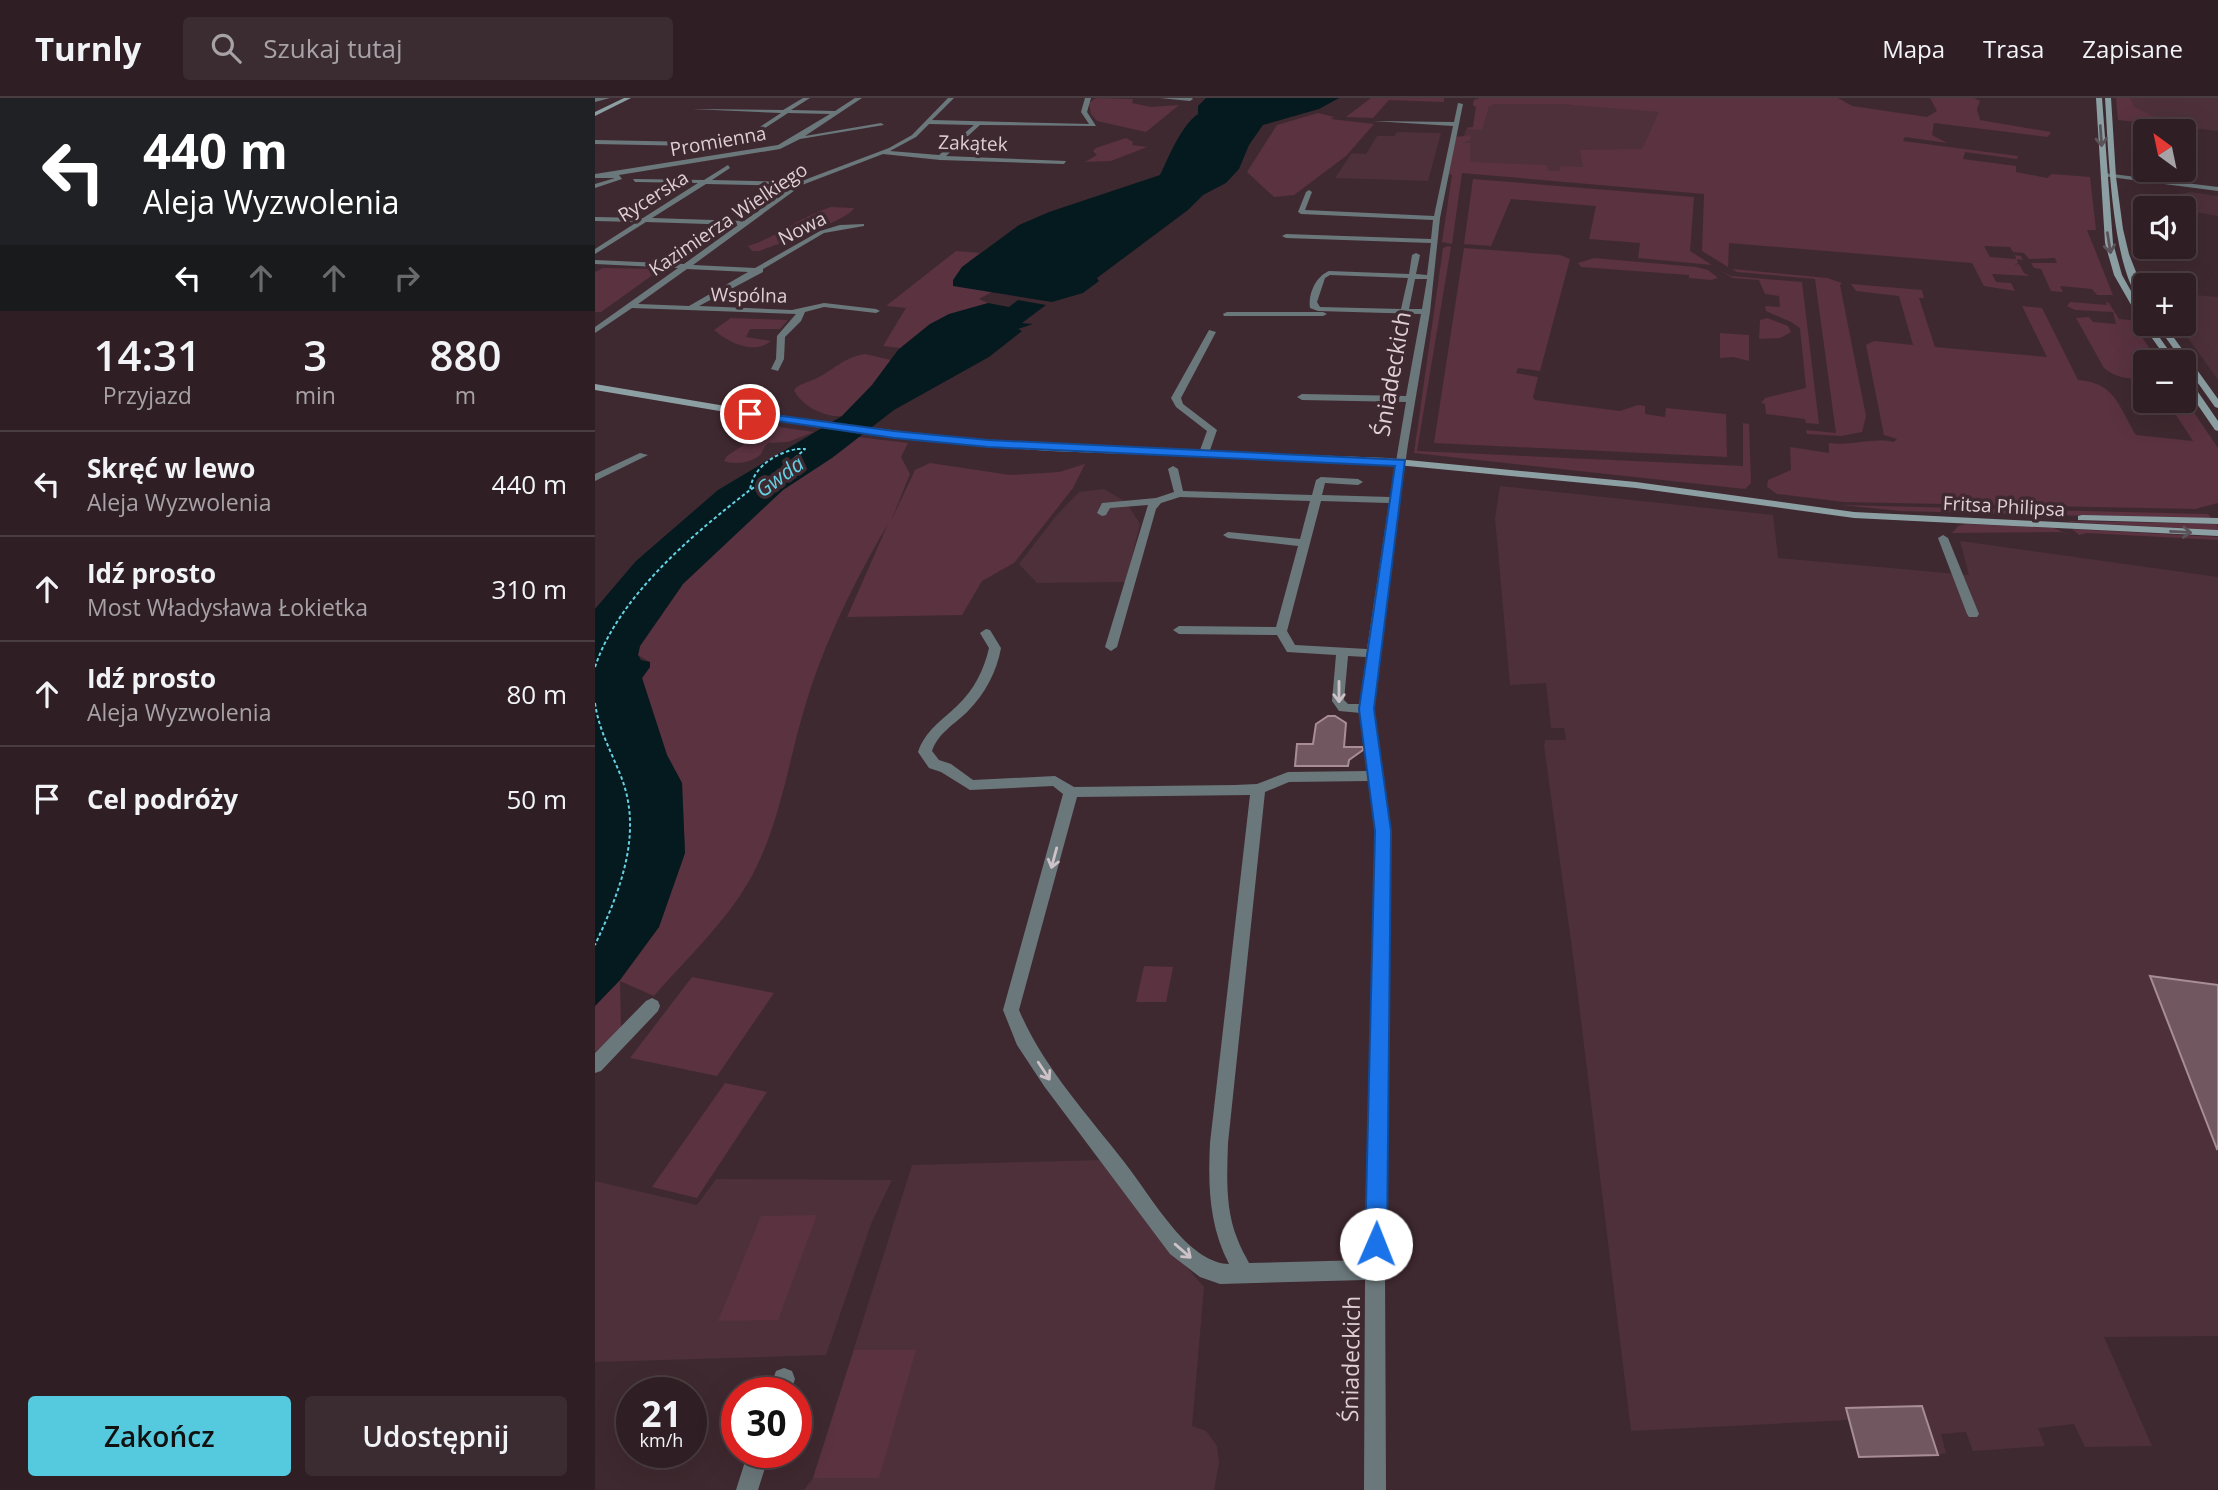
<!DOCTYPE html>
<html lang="pl">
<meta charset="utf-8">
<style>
:root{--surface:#2f1f24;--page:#3b2c31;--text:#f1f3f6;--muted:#a7a2a6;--line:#4a3d41;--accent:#55cade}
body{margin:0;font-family:"Open Sans",sans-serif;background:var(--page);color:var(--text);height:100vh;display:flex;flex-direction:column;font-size:26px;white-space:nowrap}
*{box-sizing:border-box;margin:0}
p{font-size:23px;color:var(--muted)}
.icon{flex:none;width:38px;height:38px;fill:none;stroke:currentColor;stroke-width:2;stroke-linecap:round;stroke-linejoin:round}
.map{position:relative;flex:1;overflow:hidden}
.details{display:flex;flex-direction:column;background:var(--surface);width:595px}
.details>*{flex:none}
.guide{background:#202124;color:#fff;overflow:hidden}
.needle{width:46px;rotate:327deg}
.buttons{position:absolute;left:1538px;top:21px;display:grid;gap:14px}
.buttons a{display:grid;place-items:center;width:63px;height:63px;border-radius:7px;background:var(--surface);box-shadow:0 7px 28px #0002,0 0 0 2px var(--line);font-size:35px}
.speed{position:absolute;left:21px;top:1279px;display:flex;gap:14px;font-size:35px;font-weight:700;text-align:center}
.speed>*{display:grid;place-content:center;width:91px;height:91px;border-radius:50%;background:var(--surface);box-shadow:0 7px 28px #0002,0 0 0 2px var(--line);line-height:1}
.speed small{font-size:18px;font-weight:400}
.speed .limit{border:10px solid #d22;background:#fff;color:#111}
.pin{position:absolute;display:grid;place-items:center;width:60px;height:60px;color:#fff;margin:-30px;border:4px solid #fff;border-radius:50%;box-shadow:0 2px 7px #0007}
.me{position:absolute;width:77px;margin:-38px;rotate:1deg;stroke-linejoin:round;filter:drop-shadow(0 0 5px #0008)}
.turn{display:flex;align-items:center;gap:24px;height:147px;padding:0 28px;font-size:32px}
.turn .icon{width:91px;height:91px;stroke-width:2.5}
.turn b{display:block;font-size:49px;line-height:60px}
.lanes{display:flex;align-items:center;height:66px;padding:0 28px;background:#0003;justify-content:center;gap:35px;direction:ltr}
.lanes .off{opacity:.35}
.eta{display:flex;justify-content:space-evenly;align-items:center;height:119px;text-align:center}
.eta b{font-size:42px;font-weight:600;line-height:49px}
.cta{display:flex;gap:14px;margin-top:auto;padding:14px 28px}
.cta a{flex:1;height:80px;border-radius:7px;background:var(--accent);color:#111;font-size:28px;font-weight:600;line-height:80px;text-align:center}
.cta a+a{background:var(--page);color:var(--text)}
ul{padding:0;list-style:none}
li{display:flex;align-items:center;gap:21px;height:105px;padding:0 28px;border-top:2px solid var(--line)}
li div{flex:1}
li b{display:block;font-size:26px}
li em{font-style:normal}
header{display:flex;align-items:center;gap:42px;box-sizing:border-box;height:98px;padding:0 35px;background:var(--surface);border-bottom:2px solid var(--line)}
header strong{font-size:33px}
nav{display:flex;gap:38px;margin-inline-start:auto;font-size:24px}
.search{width:490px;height:63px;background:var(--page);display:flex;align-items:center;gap:18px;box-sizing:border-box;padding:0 24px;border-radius:7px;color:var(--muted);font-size:26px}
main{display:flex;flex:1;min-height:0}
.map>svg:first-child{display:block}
.built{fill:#4d303a}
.green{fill:#5a3240}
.water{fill:#051a1e}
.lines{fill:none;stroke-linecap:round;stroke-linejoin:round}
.ferry{stroke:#64d1e4;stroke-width:2;stroke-dasharray:3.5 2.5;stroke-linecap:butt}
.building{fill:#71575f;stroke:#a98d95;stroke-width:2}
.street{fill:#6b787b;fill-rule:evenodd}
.secondary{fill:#8ca0a4;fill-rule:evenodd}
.oneway{stroke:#5a5359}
.oneway2{stroke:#cdc2c7}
.route{fill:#1a73e8;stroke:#114b97;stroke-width:2}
.labels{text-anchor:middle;stroke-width:7;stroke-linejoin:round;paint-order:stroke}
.far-street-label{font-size:19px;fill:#decfd4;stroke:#3f2930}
.far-water-label{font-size:21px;font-style:italic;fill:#64d1e4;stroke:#3f2930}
.street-label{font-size:23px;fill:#decfd4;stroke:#3f2930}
</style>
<header>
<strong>Turnly</strong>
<div class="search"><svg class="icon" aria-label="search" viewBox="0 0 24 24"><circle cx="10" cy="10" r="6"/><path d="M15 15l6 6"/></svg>Szukaj tutaj</div>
<nav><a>Mapa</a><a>Trasa</a><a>Zapisane</a></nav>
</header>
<main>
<section class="details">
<div class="guide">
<div class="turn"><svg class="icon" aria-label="left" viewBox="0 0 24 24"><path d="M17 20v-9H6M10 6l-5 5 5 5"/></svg><div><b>440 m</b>Aleja Wyzwolenia</div></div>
<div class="lanes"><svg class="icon" aria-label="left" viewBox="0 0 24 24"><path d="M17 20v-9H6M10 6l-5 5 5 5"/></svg><svg class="icon off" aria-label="ahead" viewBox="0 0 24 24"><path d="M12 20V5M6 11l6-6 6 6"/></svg><svg class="icon off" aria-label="ahead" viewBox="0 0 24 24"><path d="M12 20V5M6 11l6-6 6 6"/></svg><svg class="icon off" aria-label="right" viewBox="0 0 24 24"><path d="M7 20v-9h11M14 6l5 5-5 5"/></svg></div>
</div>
<div class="eta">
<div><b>14:31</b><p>Przyjazd</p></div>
<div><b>3</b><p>min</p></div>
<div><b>880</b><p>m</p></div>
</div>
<ul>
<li><svg class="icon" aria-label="left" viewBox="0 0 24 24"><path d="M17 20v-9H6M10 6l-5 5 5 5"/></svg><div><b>Skręć w lewo</b><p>Aleja Wyzwolenia</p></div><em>440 m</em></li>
<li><svg class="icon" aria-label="ahead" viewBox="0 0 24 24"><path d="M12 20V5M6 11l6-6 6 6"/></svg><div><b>Idź prosto</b><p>Most Władysława Łokietka</p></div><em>310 m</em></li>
<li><svg class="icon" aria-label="ahead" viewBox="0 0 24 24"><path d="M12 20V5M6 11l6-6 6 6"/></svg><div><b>Idź prosto</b><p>Aleja Wyzwolenia</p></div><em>80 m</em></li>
<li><svg class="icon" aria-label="arrive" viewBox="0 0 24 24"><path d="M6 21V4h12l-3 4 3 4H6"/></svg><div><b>Cel podróży</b></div><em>50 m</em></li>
</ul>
<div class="cta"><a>Zakończ</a><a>Udostępnij</a></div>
</section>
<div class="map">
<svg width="1623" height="1392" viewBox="0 0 1623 1392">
<rect width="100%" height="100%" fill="#3f2930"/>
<g class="built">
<polygon points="1532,0 1623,0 1623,33 1535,23"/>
<polygon points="879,2 1075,11 1045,81 858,70 872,29 878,29 881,9 878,7"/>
<polygon points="802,34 846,35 833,83 740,80 757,55 771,56 782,38 799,38"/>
<polygon points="1596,94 1623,98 1623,118 1578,110 1576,97"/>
<polygon points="1589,196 1623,199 1623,282 1583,226 1589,226"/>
<polygon points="905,388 1178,417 1183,460 1374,477 1365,443 1623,479 1623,1238 1509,1239 1557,1348 1490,1349 1479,1326 1443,1330 1450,1348 1378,1353 1371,1334 1346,1336 1351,1355 1343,1357 1327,1308 1252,1310 1254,1322 1036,1333 979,865 949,648 950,642 971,642 970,635 969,630 956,630 951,585 915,587 900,420"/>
<polygon points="509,391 531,404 545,426 531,484 442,485 424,466 461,418 484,394"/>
<polygon points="509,1062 581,1157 609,1189 597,1328 611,1333 622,1348 624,1365 619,1392 209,1392 218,1380 317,1067"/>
<polygon points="121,1081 297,1082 276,1126 231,1257 0,1264 0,1083 102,1107"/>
</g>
<g class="green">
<polygon points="501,0 538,1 537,5 556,9 584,7 551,34 502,23 496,16 494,5"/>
<polygon points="776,0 849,0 849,4 794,2 778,20 751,19"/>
<polygon points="884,0 1243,0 1257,8 1332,19 1342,13 1335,0 1379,0 1385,3 1382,11 1385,22 1456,34 1453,39 1339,25 1337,37 1352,45 1310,39 1308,43 1423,58 1422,61 1370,54 1368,61 1421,68 1421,74 1452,80 1457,76 1495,79 1501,132 1492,132 1518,197 1502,197 1497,191 1465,188 1468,194 1456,193 1446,171 1439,170 1436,165 1462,165 1460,160 1434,161 1429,155 1418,154 1415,149 1389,148 1395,159 1421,161 1420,157 1426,158 1428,162 1422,161 1423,165 1419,167 1424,166 1429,175 1435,178 1397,176 1401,184 1416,185 1420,193 1389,188 1377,165 1134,145 1133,169 1107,153 1109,96 867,75 857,146 847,144 857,77 854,76 861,39 876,37 875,42 867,45 875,45 875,64 952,67 953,73 964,73 966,68 988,69 985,52 1047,51 1064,14 965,6 900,6 894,8 887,32 871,31 878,29 881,9 878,7 879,2"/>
<polygon points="1521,0 1535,0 1539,9 1579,28 1523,22"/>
<polygon points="723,15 739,19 736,21 779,26 751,58 699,97 679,99 652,74 682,27"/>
<polygon points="531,40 538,44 537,47 552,49 516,63 490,64 502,57 498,53 501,50"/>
<polygon points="878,81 1099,99 1095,153 1117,167 1043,160 1045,145 994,141 1001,108 916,101 896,148 869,146"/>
<path d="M 236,109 L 259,110 C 254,122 180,147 164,153 L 157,153 L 153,148 C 183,139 204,119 236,109 Z"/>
<polygon points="853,148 856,149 822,353 1148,368 1148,325 1154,326 1156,385 1150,391 819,355 848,150"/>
<polygon points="869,150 965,157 975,161 945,273 923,270 921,275 943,279 938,299 940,302 1025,313 1043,307 1050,308 1050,316 1070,319 1071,310 1131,316 1132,359 839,345"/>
<polygon points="361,153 385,155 367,169 358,187 397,194 384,201 393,205 335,226 305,250 288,248 311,210 291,208"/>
<polygon points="999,160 1101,169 1113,172 1123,180 1116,182 1094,180 1094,177 986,169 983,165"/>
<polygon points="8,170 66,171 6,214 0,214 0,174"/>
<polygon points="1137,171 1232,180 1247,185 1245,187 1271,318 1267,334 1246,338 1212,336 1211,332 1241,335 1220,181 1142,174"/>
<polygon points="1124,172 1136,178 1207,184 1224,326 1211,325 1210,321 1171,316 1170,306 1166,305 1170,300 1211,290 1205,230 1196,224 1171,213 1170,208 1185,209 1184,198 1170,196 1164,182 1138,180"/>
<path d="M 1256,186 L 1327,192 L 1329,200 L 1324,200 L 1340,249 L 1452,259 L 1427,208 L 1447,210 L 1483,282 C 1521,285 1523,308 1541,337 L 1598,343 L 1572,303 L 1589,303 L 1589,300 L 1623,350 L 1623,405 L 1600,411 L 1249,404 L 1182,396 L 1172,389 L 1173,382 L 1196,372 L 1195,349 L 1234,355 L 1234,345 C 1257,348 1279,339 1299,344 L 1302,341 L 1289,337 L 1271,247 L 1279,243 L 1318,247 L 1304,198 L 1261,193 Z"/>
<path d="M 1475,204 L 1512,207 L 1511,204 L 1514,205 L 1524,221 L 1535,222 L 1564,264 L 1550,264 L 1550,282 C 1535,280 1521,281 1509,270 L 1481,220 L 1494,219 L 1498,224 L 1521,226 L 1518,214 L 1480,212 L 1472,208 Z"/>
<path d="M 136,220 L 193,222 L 185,231 L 155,231 L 151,239 L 176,243 C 159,257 134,245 119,232 Z"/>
<polygon points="1172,220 1193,228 1196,234 1185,240 1164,241 1165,222"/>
<polygon points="1125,235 1154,237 1154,263 1138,259 1125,260"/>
<path d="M 270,256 L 296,262 L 277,287 L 247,318 C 231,320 206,308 199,292 C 206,284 216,284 224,279 C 241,270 250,259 270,256 Z"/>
<path d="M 177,328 L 219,334 L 193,344 L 173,345 C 170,348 168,352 166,356 C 157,365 139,367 129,363 L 132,358 Z"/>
<path d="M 263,339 L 313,345 L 306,359 L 315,376 L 296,423 L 320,372 L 335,365 L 415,377 L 464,374 L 490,366 L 478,390 L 419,465 L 387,483 L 367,517 L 252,519 L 293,426 C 260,482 230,543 211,605 C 193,663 185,729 154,783 C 130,825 91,861 59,898 L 25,883 L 26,930 L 0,954 L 0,908 L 25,882 L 64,829 L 90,755 L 87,685 L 72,657 L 47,580 L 55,569 L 55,564 L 43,557 L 45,548 L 88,486 L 108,464 L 188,392 Z"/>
<polygon points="1245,407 1613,416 1617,421 1305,413"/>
<polygon points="1474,423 1622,426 1623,432 1475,424"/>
<polygon points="1371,426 1459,430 1475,437 1467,434 1357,435 1363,428"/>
<polygon points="1477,431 1623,439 1623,442 1492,435 1484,437"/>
<polygon points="549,868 578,869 571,904 541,904"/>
<polygon points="97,879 179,895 122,978 35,960"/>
<polygon points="130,985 172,994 102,1100 57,1089"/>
<polygon points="222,1117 183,1222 123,1223 166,1118"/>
<polygon points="259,1252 321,1252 284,1380 218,1380"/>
</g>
<g class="water">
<path d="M 611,0 L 744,0 L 724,11 L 668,27 L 654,47 L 644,71 L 631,85 L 608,97 L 593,112 L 502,180 L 504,183 L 488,195 L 457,204 L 358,188 L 358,182 L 367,169 L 424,127 L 454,114 L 565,77 C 575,57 585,29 603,16 L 603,8 Z"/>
<polygon points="423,202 451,207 427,225 438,226 423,231 427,233 394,259 299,312 237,360 188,392 88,486 45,548 43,557 46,562 55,564 55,569 47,580 72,657 87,685 90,755 64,829 25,882 0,908 0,511 41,463 123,392 247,318 277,287 303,252 335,226 354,216 393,205 414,209"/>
</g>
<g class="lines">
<g class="ferry">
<path d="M 202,351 L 210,351 L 191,368 L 155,392 C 158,369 180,355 202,351 Z"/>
<path d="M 0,569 C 23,499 98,436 155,392"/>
<path d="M 0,605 C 4,633 17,655 27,681 C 48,738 24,795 0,847"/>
</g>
</g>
<g class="building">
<polygon points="733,618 740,618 751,625 749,649 768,649 768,652 754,662 753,668 700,668 702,646 718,646 721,626"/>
<polygon points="1555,878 1623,887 1623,1050 1622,1051"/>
<polygon points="1327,1308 1343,1357 1264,1359 1251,1310"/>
</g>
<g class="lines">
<g class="street">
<polygon points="0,0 15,0 0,4"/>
<polygon points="208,0 215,0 196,12 240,13 260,0 267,0 210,38 286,25 289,27 205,41 185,51 24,77 27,81 0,90 0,86 20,80 0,80 0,76 183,47 235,16 193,15 161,36 100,48 0,46 0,42 100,44 157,34 186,15 97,11 188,12"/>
<path d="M 353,0 L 359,0 L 337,22 L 494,26 L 486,14 L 490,0 L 496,0 L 492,14 L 501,28 L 385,27 L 351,58 L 471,63 L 469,66 L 345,62 L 288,56 L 207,87 L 98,167 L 160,170 L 225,133 L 245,127 L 269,126 L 269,128 L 229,135 L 168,171 L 168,174 L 104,208 L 197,212 L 229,205 L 281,211 L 285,213 L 281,215 L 229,209 L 210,214 L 206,223 L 190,239 L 189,261 L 183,273 L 176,271 L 181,261 L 182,238 L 201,216 L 37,210 L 0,235 L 0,229 L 83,170 L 0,166 L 0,162 L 89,166 L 143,127 L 51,124 L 0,156 L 0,151 L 42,124 L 0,123 L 0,119 L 48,120 L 103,85 L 40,84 L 38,81 L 109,82 L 133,67 L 135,70 L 117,82 L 204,84 L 294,50 L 317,37 ZM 334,26 L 379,27 L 344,57 L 295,53 L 321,39 ZM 111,86 L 198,88 L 149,123 L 57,120 ZM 92,171 L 153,174 L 94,208 L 43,206 Z"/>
<polygon points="565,0 597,0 598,1 595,3"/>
<path d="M 863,5 L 868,6 L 845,120 L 835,214 L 813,346 L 778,595 L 779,616 L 795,733 L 790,1172 L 791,1392 L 769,1392 L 770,1182 L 625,1186 L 605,1179 L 575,1156 L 449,988 L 422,947 L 408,912 L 468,696 L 458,688 L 375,692 L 346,674 L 334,670 L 323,654 C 330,633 347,622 362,608 C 379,592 389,572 394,550 L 385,535 L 391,531 L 395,532 L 406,550 C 402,573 390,596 373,613 C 360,626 343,635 337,653 L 344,662 L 356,666 L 378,682 L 460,678 L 479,689 L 640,687 L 662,686 L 693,674 L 773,673 L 766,615 L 744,613 L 737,603 L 741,557 L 692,554 L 682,537 L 584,536 L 578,532 L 584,528 L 681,529 L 703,448 L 633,440 L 628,437 L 633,434 L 705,441 L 715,403 L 585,399 L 566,405 L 561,411 L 522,549 L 516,553 L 510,549 L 553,407 L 515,410 L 511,417 L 507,418 L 502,415 L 507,405 L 561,400 L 579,394 L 573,371 L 578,368 L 583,371 L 588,393 L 717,397 L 721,382 L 726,379 L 763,381 L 768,384 L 763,387 L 730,385 L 727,397 L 795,399 L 811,304 L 707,302 L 702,299 L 707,296 L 811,298 L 826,216 L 723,213 L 715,210 C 713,196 721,178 734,173 L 814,176 L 817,157 L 821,155 L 825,157 L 821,176 L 832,177 L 836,145 L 691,140 L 687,138 L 691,136 L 836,141 L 838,122 L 706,116 L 703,114 L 711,94 L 714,92 L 717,94 L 710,112 L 839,118 L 858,28 L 778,23 L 859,24 ZM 735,177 L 813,180 L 806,211 L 725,209 L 722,204 L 730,180 ZM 820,181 L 832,181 L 827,211 L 814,211 ZM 726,403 L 794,405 L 772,551 L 700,547 L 692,533 ZM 753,558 L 771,559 L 766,606 L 753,606 L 749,602 ZM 774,683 L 781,733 L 770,1162 L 654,1165 C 650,1157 645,1149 642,1140 C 630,1110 632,1076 633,1045 L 670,694 L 694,684 ZM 655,697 L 615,1045 C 613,1088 614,1127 634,1166 C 617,1166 600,1153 588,1141 C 567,1119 549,1090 530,1065 C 493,1017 448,969 424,912 L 482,699 Z"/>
<polygon points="1509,75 1623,89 1623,93 1507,78"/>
<polygon points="632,214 728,214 732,216 728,218 629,218 628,216"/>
<polygon points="614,232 621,234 586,300 588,306 622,332 614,355 609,358 604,355 612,333 581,309 576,300"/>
<polygon points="45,355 53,357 0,383 0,376"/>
<polygon points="1348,437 1353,440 1384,516 1382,519 1374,519 1372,516 1343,440"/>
<polygon points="57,900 63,903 65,908 63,913 6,973 0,975 0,955 51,903"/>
<polygon points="189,1270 197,1273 200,1281 195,1295 173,1295 181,1273"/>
<polygon points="153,1354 175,1354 163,1392 141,1392"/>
</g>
<g class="secondary">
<polygon points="29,0 36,0 0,18 0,14"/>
<polygon points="1501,0 1507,0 1518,145 1527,177 1550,218 1550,226 1555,226 1582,264 1574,264 1547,226 1519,177 1510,145"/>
<path d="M 1510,0 L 1516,0 L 1521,79 L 1528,131 L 1534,156 L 1550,197 L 1550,206 C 1516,183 1513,41 1510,0 Z"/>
<polygon points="1561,226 1569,226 1623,301 1623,310 1620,309"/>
<polygon points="1589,277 1592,278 1623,323 1623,333 1620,332 1589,287"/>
<polygon points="0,286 220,323 363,340 455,347 792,360 1041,384 1259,414 1623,432 1623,438 1259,420 1041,390 792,366 455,353 363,346 220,329 0,292"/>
<polygon points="1487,417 1623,420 1623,426 1483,422 1483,418"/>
</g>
</g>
<defs><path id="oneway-shaft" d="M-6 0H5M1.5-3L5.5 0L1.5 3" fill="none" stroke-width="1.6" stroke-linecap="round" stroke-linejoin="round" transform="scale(1.75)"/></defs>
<g class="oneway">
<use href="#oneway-shaft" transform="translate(1506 38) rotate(86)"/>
<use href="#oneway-shaft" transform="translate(1514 145) rotate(81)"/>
<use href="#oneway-shaft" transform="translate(1586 434) rotate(3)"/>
</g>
<g class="oneway2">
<use href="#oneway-shaft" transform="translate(744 594) rotate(90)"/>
<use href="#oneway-shaft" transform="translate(459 760) rotate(105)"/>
<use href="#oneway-shaft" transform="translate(449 973) rotate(57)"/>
<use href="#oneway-shaft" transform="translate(588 1153) rotate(41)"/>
</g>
<polygon class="route" points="151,313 299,333 393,342 810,362 779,611 796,733 792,1146 789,1154 781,1157 773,1154 770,1146 780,733 764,611 800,368 393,349 299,340 155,319 150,316"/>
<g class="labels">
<g class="far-street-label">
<text transform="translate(123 43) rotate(-10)" y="7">Promienna</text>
<text transform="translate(378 45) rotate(2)" y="7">Zakątek</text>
<text transform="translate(58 98) rotate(-32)" y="7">Rycerska</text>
<text transform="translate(133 121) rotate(-34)" y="7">Kazimierza Wielkiego</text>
<text transform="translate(207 130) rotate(-27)" y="7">Nowa</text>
<text transform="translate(154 197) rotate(1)" y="7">Wspólna</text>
<text transform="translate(1409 408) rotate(3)" y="7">Fritsa Philipsa</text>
</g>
<g class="far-water-label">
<text transform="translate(185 379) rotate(-36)" y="7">Gwda</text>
</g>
<g class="street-label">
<text transform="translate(797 276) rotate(-80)" y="8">Śniadeckich</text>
<text transform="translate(756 1261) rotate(-89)" y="8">Śniadeckich</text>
</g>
</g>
</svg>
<div class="buttons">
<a><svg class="needle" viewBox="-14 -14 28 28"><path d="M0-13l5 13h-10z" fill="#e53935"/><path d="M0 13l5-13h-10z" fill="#a7a2a6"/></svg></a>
<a><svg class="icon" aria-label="sound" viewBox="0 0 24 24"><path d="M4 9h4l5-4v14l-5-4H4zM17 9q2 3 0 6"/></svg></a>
<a>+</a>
<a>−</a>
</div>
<div class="speed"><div>21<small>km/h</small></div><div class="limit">30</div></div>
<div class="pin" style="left:155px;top:316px;background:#d93025"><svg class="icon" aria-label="arrive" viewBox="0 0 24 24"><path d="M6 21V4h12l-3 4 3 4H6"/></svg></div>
<svg class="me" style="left:781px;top:1146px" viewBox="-20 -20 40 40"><circle r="19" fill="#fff"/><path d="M0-13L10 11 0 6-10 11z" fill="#1a73e8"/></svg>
</div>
</main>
